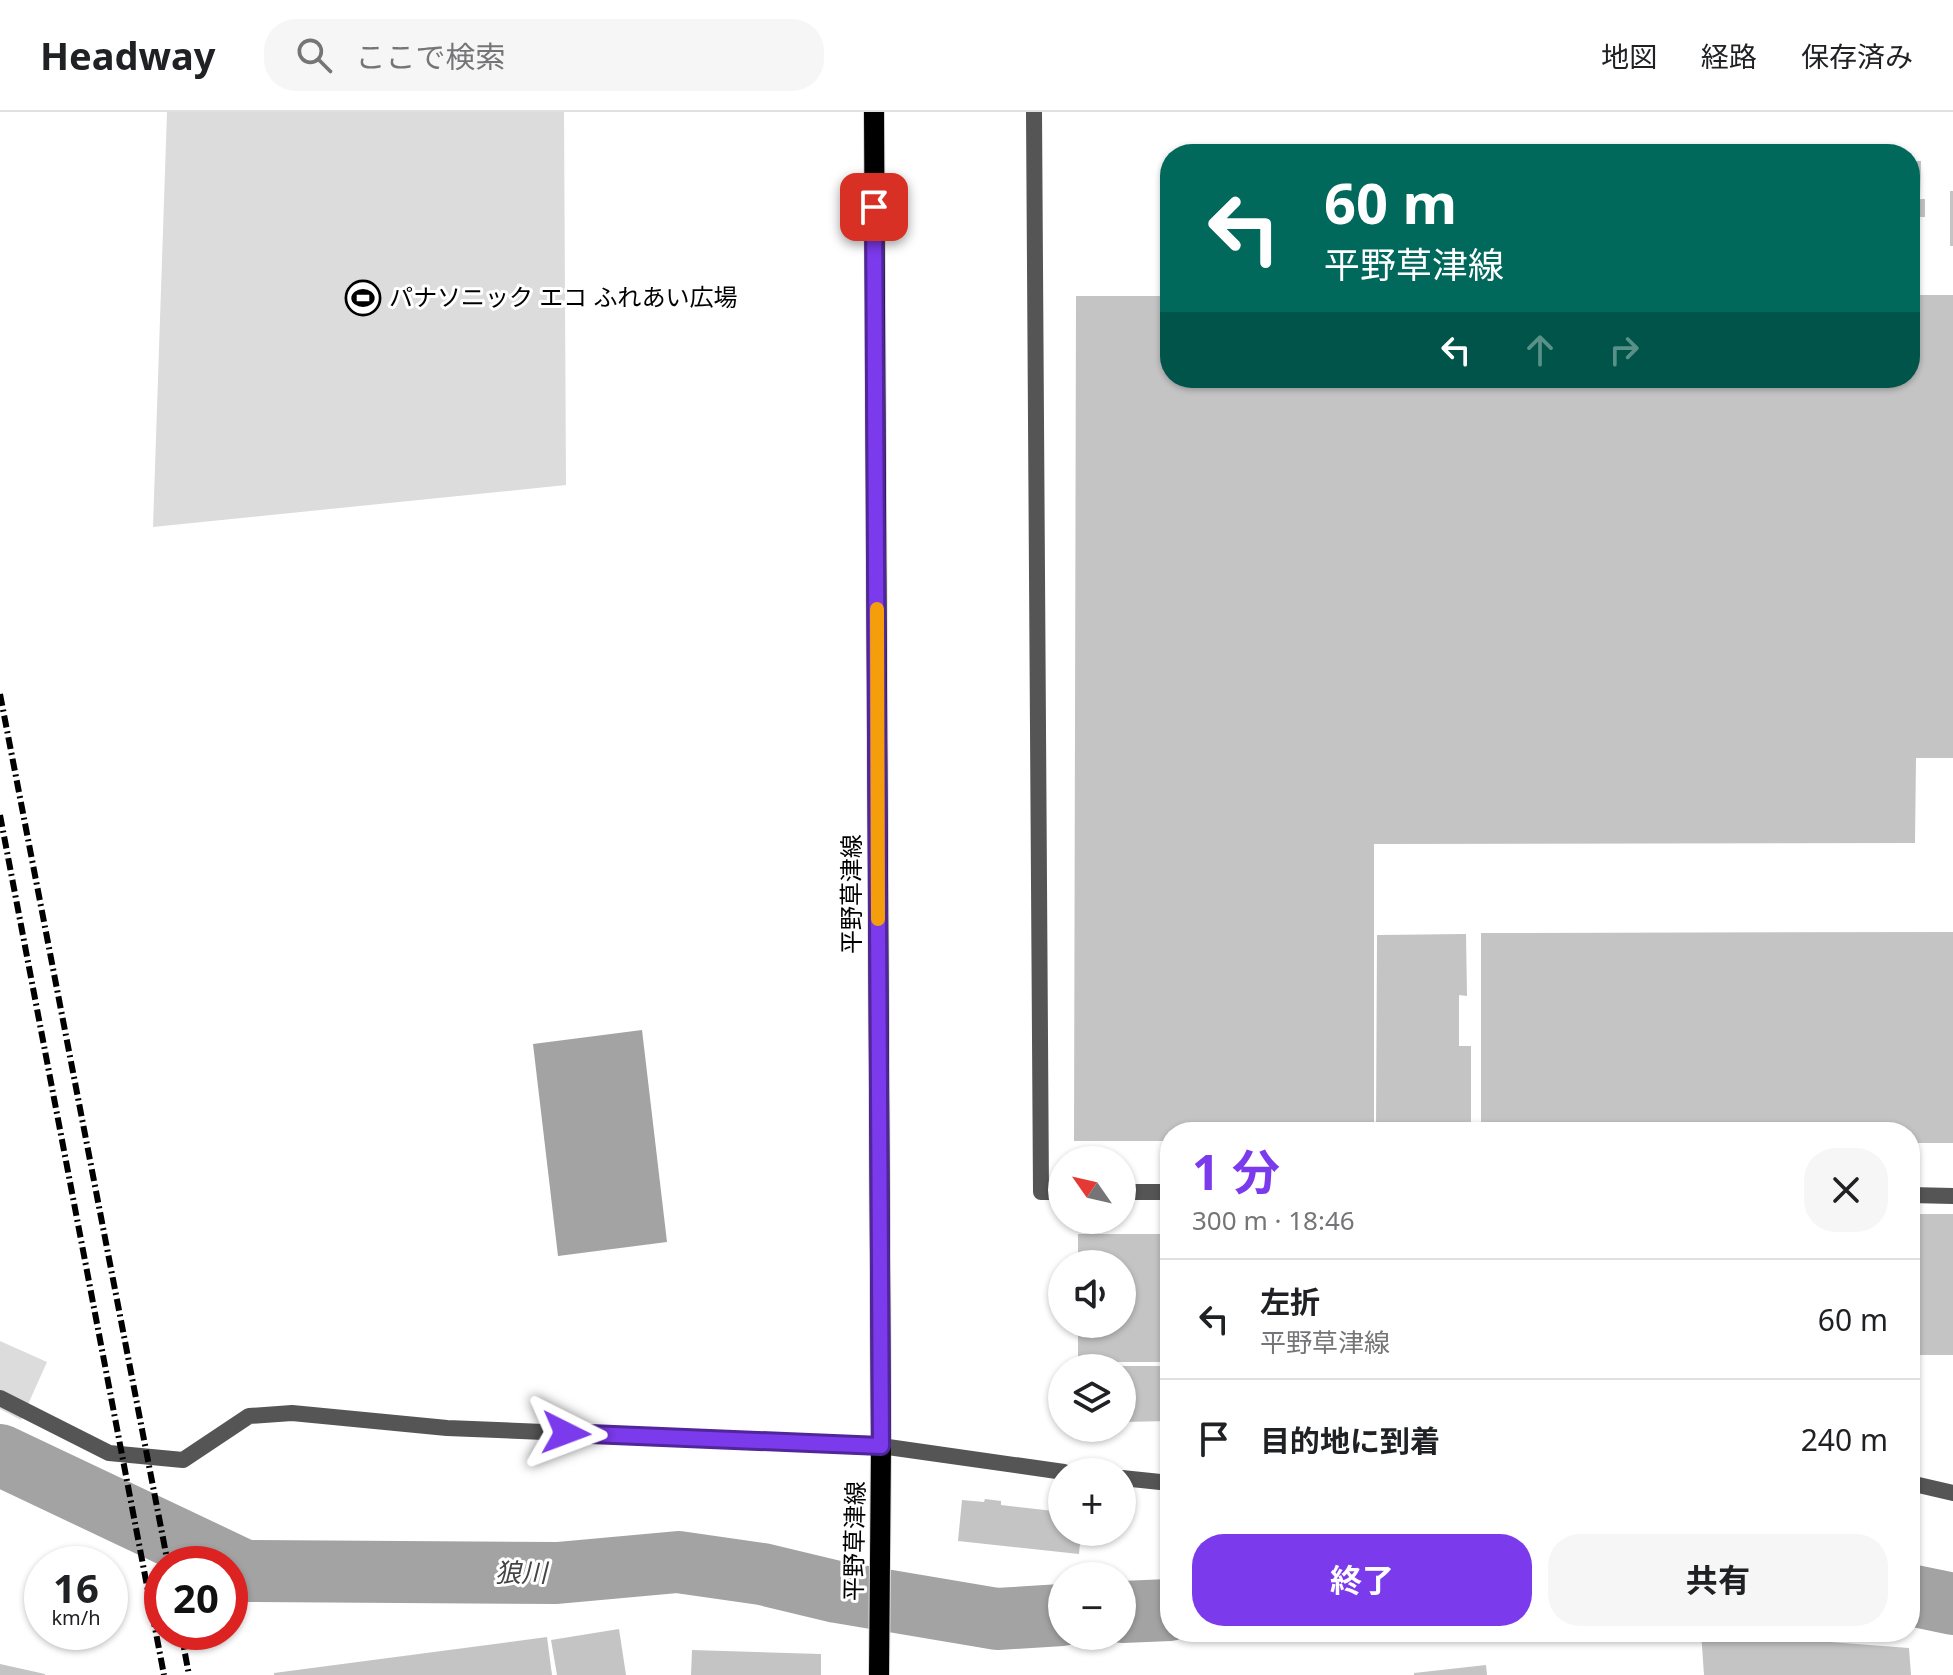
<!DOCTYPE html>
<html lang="ja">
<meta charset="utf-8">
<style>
:root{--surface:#fff;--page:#f6f6f6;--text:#202124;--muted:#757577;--line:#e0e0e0;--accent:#7c3aed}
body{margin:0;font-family:"Noto Sans","Noto Sans JP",sans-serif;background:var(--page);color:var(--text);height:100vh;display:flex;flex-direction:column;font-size:30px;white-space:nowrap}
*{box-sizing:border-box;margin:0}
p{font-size:26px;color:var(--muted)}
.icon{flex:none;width:44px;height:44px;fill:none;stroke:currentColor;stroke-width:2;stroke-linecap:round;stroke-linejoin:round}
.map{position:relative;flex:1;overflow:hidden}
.details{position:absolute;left:1160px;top:1010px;width:760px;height:520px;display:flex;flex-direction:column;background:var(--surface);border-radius:32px;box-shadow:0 2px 6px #0004}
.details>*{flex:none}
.hud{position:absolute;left:1160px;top:32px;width:760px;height:244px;border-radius:32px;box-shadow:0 2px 6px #0004;background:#00695c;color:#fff;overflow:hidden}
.needle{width:52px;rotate:304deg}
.fabs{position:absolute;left:1048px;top:1034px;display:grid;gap:16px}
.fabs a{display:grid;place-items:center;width:88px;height:88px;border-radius:50%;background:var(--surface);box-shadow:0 2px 6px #0004;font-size:40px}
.speed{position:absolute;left:24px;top:1434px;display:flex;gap:16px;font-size:40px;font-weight:700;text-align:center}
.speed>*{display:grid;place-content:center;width:104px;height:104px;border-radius:50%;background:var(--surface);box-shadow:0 2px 6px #0004;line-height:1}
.speed small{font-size:20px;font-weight:400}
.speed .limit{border:12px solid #d22;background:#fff;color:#111}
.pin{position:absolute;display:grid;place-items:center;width:68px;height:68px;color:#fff;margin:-34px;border-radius:16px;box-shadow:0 4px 12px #0006}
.me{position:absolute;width:88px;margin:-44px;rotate:93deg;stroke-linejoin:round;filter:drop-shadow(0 0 6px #0008)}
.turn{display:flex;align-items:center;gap:28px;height:168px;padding:0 32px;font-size:36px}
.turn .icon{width:104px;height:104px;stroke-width:2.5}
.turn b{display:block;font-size:56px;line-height:68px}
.lanes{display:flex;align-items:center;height:76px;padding:0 32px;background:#0003;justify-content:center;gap:40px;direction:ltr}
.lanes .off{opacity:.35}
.round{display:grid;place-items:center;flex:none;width:84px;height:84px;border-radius:32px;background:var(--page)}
.overview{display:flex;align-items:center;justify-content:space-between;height:136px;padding:0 32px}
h1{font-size:48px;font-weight:700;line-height:60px;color:var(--accent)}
.cta{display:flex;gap:16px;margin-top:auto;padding:16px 32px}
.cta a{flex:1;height:92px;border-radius:32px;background:var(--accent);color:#fff;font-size:32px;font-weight:700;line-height:92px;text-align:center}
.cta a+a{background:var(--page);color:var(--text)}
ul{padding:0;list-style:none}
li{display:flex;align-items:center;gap:24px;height:120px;padding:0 32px;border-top:2px solid var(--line)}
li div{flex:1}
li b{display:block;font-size:30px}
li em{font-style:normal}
header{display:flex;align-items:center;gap:48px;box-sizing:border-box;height:112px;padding:0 40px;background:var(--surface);border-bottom:2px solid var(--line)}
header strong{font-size:38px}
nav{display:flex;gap:44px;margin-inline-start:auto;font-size:28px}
.search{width:560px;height:72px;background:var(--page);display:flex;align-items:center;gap:20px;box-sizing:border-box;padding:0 28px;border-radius:32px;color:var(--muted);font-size:30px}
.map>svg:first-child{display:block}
.green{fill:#dcdcdc}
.water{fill:#a3a3a3}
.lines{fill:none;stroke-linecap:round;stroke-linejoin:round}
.river{stroke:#a3a3a3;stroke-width:62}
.building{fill:#c4c4c4}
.primary-casing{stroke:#dbdbdb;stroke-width:22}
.service{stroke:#555;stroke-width:16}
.tertiary{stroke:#555;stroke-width:16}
.primary{stroke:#000;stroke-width:20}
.rail{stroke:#000;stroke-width:6;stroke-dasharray:12 4 2 4;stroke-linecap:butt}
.route-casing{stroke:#51269a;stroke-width:20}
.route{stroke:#7c3aed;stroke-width:14}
.slow{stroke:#f59e0b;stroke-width:14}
.labels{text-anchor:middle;stroke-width:6;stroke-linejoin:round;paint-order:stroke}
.poi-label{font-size:24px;fill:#000;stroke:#fff;text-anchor:start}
.street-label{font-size:24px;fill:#000;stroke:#fff}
.water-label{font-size:26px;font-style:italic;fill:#444;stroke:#fff}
</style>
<header>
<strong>Headway</strong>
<div class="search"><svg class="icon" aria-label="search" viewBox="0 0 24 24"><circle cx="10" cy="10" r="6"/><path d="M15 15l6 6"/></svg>ここで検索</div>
<nav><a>地図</a><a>経路</a><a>保存済み</a></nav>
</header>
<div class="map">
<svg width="1953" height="1563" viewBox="0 0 1953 1563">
<rect width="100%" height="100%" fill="#fff"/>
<g class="green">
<polygon points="167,0 564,0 566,373 153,415"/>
<polygon points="0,1229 47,1250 21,1308 0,1297"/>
</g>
<polygon class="water" points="642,918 667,1130 558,1144 533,932"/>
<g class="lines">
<g class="river">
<polyline points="0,1343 245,1459 557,1461 678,1450 762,1462 837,1480 997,1507 1062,1503"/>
<polyline points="1910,1483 1953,1492"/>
<polyline points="1122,1500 1170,1498"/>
</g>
</g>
<g class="building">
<polygon points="1910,49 1921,49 1920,87 1925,87 1925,105 1919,105 1920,138 1910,138"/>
<rect x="1950" y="79" width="3" height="55"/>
<polygon points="1910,183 1953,183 1953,646 1916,646 1915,731 1374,732 1374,1020 1170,1020 1170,1029 1074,1029 1076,184 1170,184 1170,266 1910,266"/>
<polygon points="1953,820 1953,1031 1910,1031 1910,1020 1481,1020 1481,821"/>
<polygon points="1466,822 1467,884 1459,883 1459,934 1471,934 1471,1020 1376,1020 1377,823"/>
<rect x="1910" y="1102" width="43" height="141"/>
<polygon points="1078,1122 1170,1122 1170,1250 1078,1250 1078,1212 1122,1212 1122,1152 1078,1152"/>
<polygon points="1122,1254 1170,1254 1170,1309 1122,1310"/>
<polygon points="985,1387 1001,1389 1001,1393 1062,1400 1062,1420 1081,1420 1079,1442 958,1429 962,1388 984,1390"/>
<polygon points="619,1517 626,1563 557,1563 551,1528"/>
<polygon points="1701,1520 1909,1536 1911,1563 1704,1563"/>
<polygon points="547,1525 552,1563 274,1563 274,1561"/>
<polygon points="692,1538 821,1542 821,1563 691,1563"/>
<polygon points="0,1552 45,1562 45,1563 0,1563"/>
<polygon points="1486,1553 1487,1563 1414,1563 1414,1561"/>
</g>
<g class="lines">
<g class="primary-casing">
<polyline id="primary" points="874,0 881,1334 879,1563"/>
</g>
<g class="service">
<polyline points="1034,0 1041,1080 1062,1080"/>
<polyline points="1122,1080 1170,1080"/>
<polyline points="1910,1083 1953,1084"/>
<polyline points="0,1286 109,1341 183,1348 249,1304 292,1301 447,1316 881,1334"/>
</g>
<g class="tertiary">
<polyline points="881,1334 1064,1360"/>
<polyline points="1122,1366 1170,1371"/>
<polyline points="1910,1371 1953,1381"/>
</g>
<use href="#primary" class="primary"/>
<g class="rail">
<polyline points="0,582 168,1452"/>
<polyline points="0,703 164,1563"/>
<polyline points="181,1520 189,1563"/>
</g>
</g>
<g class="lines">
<g class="route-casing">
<polyline id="route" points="566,1321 881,1334 874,95"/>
</g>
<use href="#route" class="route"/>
<polyline class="slow" points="877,497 878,807"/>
</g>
<defs>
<g id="stadium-ring" transform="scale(1.8)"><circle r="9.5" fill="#fff" stroke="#000" stroke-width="1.5"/><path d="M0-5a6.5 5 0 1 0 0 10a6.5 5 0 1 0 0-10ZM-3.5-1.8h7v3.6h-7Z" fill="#000"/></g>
</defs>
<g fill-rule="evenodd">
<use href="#stadium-ring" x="363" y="186"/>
</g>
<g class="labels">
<g class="poi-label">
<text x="389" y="194">パナソニック エコ ふれあい広場</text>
</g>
<g class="street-label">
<text transform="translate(852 782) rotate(-90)" y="8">平野草津線</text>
<text transform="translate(855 1429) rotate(-89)" y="8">平野草津線</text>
</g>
<g class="water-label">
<text x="521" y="1470">狼川</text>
</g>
</g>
</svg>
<div class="fabs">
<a><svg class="needle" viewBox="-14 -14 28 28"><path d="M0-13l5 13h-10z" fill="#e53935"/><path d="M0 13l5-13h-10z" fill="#757577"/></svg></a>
<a><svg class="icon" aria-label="sound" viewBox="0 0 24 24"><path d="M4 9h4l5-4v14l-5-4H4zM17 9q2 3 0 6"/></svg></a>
<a><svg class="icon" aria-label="layers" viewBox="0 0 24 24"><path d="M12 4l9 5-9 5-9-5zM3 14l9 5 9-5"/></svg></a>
<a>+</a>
<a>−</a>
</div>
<div class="speed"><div>16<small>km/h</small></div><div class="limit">20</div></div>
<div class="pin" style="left:874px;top:95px;background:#d93025"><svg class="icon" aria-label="arrive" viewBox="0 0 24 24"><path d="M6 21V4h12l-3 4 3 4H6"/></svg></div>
<svg class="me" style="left:566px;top:1321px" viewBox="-20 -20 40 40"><path d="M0-17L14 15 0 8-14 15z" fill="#7c3aed" stroke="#fff" stroke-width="4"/></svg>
<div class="hud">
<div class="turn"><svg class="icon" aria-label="left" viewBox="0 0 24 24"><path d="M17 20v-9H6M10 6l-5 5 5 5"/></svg><div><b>60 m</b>平野草津線</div></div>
<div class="lanes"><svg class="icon" aria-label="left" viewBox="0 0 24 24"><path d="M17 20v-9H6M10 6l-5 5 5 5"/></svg><svg class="icon off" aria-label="ahead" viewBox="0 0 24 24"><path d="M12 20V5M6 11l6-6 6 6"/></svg><svg class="icon off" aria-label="right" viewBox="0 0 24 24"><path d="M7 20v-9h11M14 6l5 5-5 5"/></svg></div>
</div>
<section class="details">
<div class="overview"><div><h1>1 分</h1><p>300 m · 18:46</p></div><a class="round"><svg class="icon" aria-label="close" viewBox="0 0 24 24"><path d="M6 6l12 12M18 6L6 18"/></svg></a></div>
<ul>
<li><svg class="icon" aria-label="left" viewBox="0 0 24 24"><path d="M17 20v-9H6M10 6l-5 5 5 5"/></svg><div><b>左折</b><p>平野草津線</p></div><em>60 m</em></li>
<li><svg class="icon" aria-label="arrive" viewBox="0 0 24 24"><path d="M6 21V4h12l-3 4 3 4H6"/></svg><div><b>目的地に到着</b></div><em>240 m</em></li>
</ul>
<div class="cta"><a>終了</a><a>共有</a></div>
</section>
</div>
